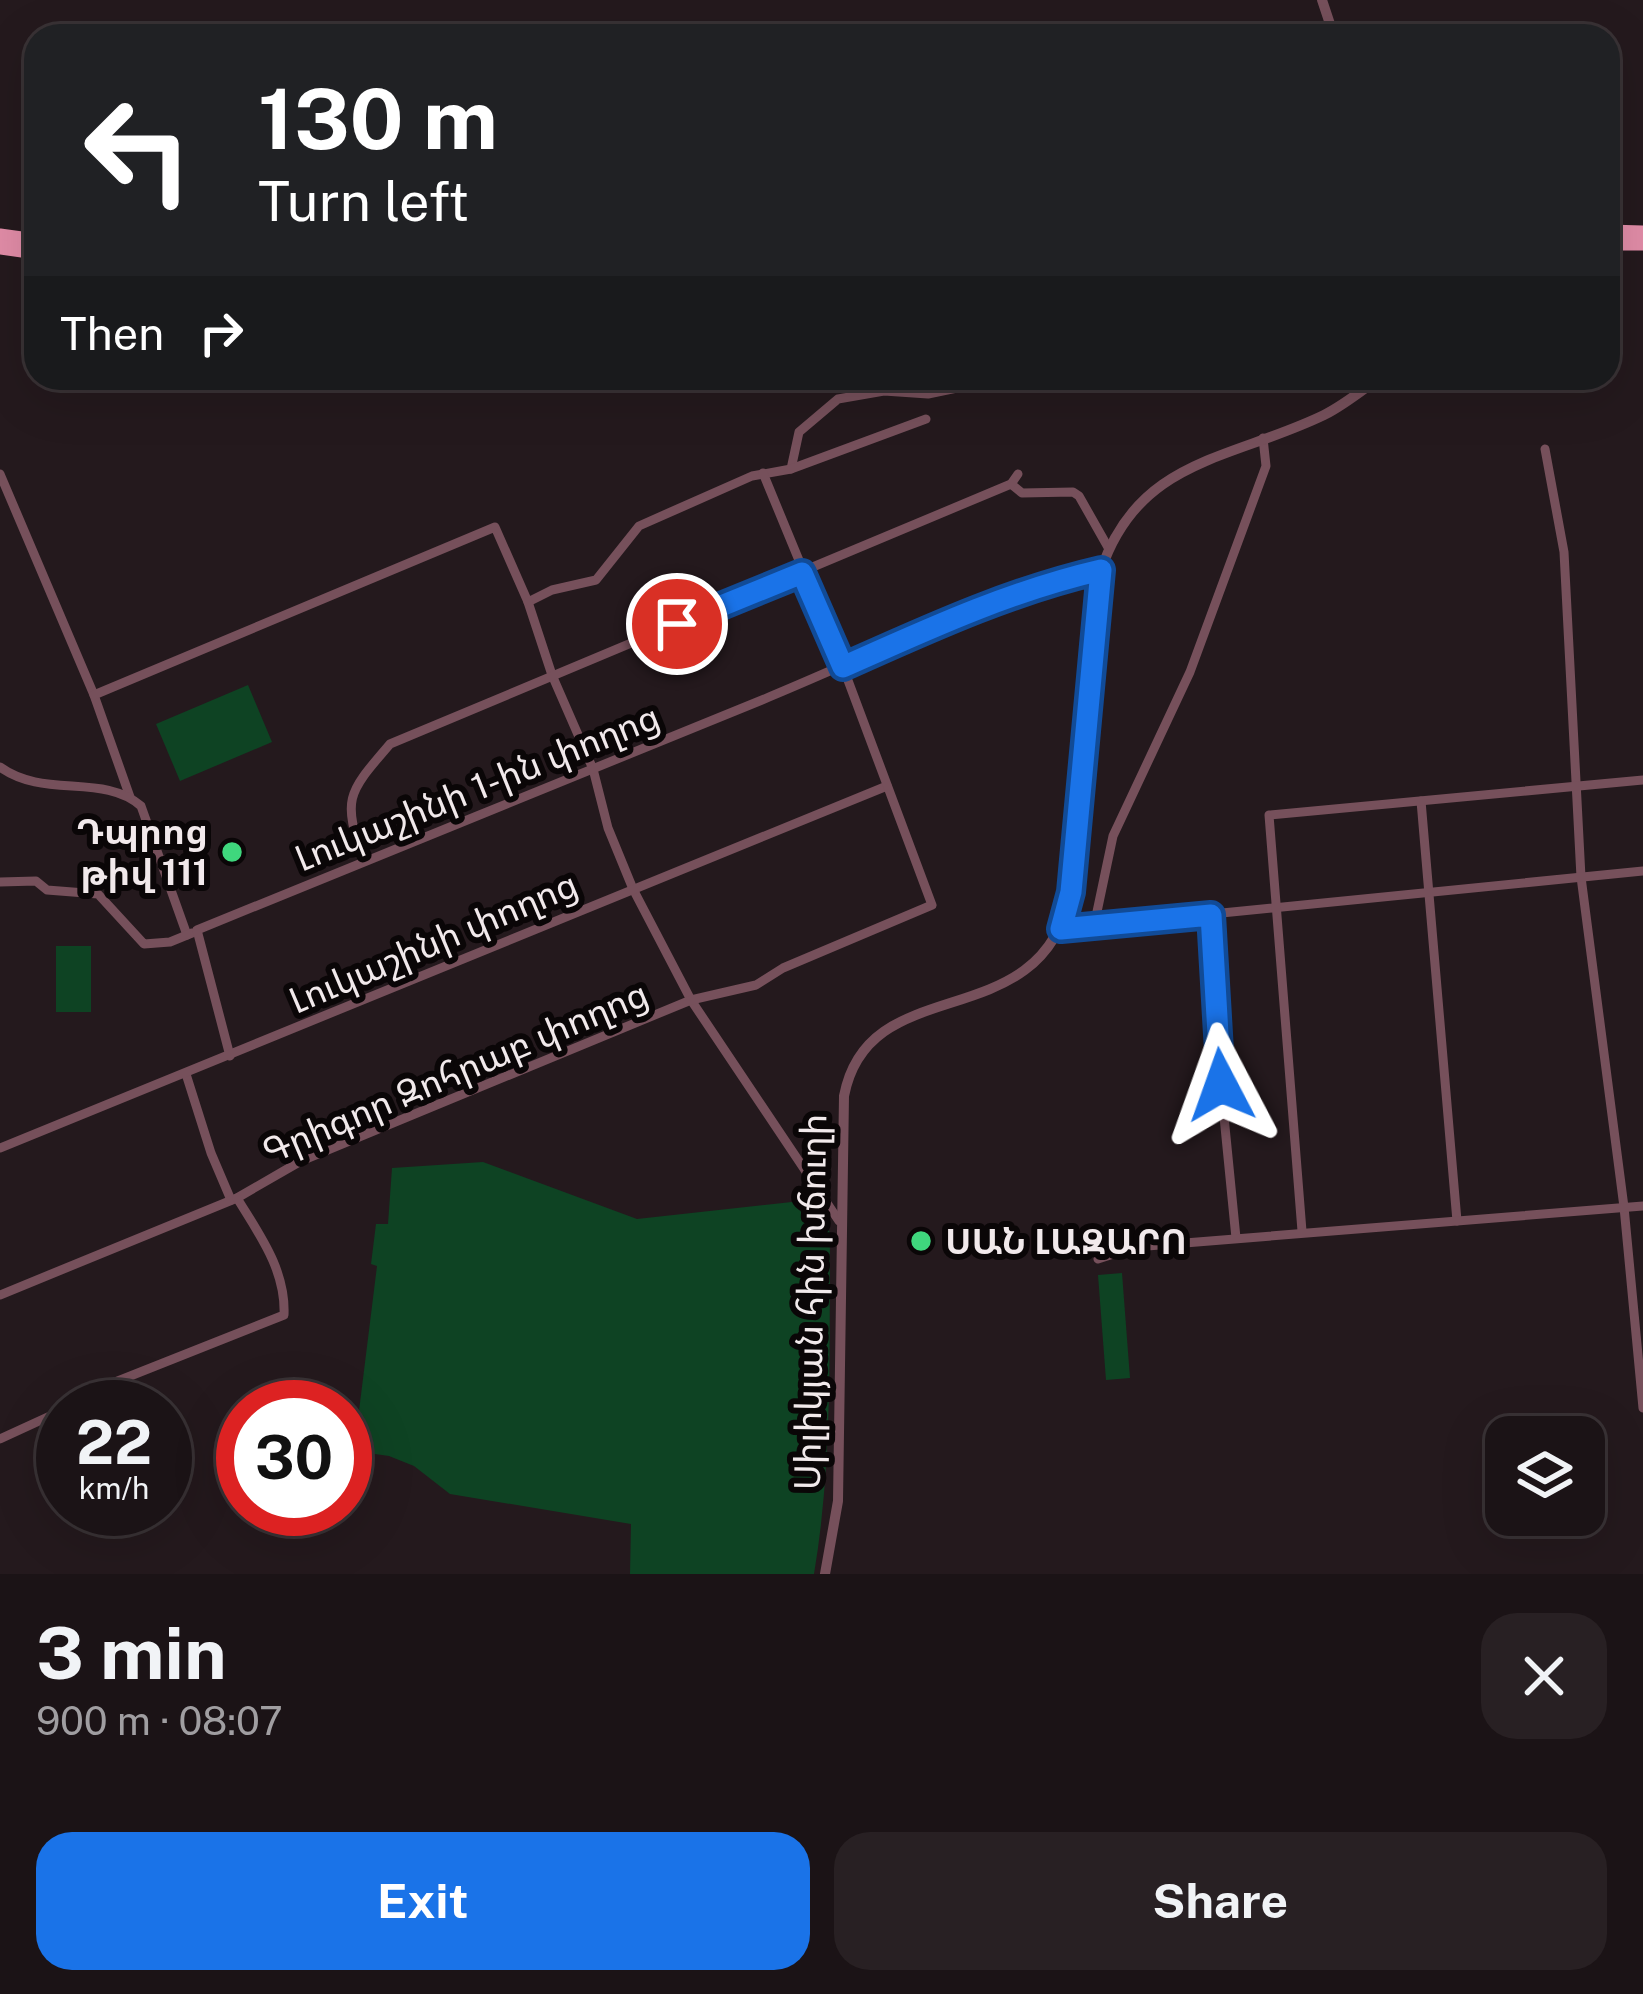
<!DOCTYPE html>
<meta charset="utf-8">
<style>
:root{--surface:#1b1316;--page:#282023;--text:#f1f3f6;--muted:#a09ea1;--line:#393235;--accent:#1a73e8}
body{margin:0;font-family:"Public Sans","Noto Sans Armenian",sans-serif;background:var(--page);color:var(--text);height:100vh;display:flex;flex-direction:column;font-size:45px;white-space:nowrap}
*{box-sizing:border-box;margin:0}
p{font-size:39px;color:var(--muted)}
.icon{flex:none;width:66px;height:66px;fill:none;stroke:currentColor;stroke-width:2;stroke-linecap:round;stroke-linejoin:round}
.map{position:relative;height:1574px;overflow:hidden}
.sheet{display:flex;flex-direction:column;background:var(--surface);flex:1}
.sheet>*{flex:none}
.hud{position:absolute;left:24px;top:24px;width:1596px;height:366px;border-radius:36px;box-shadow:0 12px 48px #0002,0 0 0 3px var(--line);background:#202124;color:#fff;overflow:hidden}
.tools{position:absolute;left:1485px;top:1416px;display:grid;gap:24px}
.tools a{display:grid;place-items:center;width:120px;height:120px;border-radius:24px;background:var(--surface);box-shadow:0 12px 48px #0002,0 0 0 3px var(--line);font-size:60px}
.speed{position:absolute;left:36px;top:1380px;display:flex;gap:24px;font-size:60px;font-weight:700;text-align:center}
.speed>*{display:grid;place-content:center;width:156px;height:156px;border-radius:50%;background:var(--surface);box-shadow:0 12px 48px #0002,0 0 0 3px var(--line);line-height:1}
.speed small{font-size:30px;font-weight:400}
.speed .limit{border:18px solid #d22;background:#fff;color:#111}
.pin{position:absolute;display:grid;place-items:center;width:102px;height:102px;color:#fff;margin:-51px;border:6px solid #fff;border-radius:50%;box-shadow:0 3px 12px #0007}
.me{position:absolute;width:132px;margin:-66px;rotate:356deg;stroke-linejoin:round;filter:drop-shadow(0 0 9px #0008)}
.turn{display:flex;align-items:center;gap:42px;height:252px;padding:0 36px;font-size:54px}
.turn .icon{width:156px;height:156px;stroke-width:2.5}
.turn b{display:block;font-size:84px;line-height:102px}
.then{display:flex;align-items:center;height:114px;padding:0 36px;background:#0003;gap:24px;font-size:45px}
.round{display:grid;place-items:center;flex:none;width:126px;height:126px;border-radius:36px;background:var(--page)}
.summary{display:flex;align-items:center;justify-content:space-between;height:204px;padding:0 36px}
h1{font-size:72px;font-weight:700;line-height:90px}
.action{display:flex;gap:24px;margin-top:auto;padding:24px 36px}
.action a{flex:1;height:138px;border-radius:36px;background:var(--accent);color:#fff;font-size:48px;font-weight:700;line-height:138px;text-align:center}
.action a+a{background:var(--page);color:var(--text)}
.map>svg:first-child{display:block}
.green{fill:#0e4323}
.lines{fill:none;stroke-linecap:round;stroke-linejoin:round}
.minor{stroke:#76505b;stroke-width:9}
.tertiary{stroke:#76505b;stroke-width:10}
.trunk{stroke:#e18ca7;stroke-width:15}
.route-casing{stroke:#114b97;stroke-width:30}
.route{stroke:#1a73e8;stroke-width:21}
.poi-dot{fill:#3fd77d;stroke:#0a0607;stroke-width:4.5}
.labels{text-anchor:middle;stroke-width:12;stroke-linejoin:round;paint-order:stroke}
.street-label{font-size:36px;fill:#f1e9eb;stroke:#0a0607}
.poi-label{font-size:36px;font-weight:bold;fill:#f1e9eb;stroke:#0a0607;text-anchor:end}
</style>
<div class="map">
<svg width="1643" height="1574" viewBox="0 0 1643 1574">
<rect width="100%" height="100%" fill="#24191d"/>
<g class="green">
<polygon points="248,685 272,742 180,781 156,724"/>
<rect x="56" y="946" width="35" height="66"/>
<path d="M 483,1162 L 637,1219 L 801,1201 L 819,1209 L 830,1233 C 829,1347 833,1462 814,1574 L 630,1574 L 631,1524 L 450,1494 L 414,1466 L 389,1456 L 354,1451 L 377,1266 L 371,1264 L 376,1224 L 388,1224 L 392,1168 Z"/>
<polygon points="1122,1273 1130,1378 1106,1380 1098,1275"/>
</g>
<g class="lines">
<g class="minor">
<polyline points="1545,449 1564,552 1581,877 1624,1207 1643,1408"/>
<polyline points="791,469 799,432 838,399 884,391 928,394 1005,378"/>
<polyline points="0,474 94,695 130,797"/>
<polyline points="1011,484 1022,493 1073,492 1079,496 1109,549"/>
<polyline points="528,602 552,590 596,580 639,526 752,476 791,469 926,419"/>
<polyline points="94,695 495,527 528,602 552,675 593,769 608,828 633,889 691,1000 839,1221"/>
<path d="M 0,767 C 44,799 103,773 141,806 L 187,935"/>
<polyline points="1421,801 1457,1221"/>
<path d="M 364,861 C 342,798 347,794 390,744 L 1011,484 L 1018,474"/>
<polyline points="0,882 36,881 47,890 98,894 144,944 170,942 192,933"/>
<polyline points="1211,915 1217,1046 1236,1238"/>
<polyline points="1094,926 1113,836 1190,672 1266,466 1263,438"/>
<polyline points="1061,929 1643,871"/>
<path d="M 230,1056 L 197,930 C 385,853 574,777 762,700 C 874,654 982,598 1101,570"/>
<polyline points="186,1074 211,1153 231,1200"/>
<polyline points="0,1148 887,786"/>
<polyline points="1302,1231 1269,815 1643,780"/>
<polyline points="1098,1259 1135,1247 1643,1206"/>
<polyline points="0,1295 237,1198 301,1161 691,1000 756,985 783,968 932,905 843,667 763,473"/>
<path d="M 68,1407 L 95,1390 L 284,1315 C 286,1270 259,1234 237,1198"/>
<polyline points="0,1439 63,1410"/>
</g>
<g class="tertiary">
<polyline points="1322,0 1334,36"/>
<path d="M 825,1574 L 838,1501 L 844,1096 C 869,966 1042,1041 1071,892 L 1101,570 C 1139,458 1231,460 1324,415 C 1344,405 1361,391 1379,378"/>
</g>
<g class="trunk">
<polyline points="1608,232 1643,233"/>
<polyline points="0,236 36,241"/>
<polyline points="1608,243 1643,243"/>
<polyline points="0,247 36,252"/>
</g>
</g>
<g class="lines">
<g class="route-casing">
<path id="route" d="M 677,624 L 802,573 L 843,667 C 928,629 1010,591 1101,570 L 1071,892 L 1061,929 L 1211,915 L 1221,1085"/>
</g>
<use href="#route" class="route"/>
</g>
<g class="poi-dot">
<circle cx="232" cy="852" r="12"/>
<circle cx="921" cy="1241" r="12"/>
</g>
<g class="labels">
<g class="street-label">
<text transform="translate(477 787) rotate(-22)" y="13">Լուկաշինի 1-ին փողոց</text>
<text transform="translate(433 942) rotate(-23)" y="13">Լուկաշինի փողոց</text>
<text transform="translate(455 1072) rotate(-23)" y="13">Գրիգոր Զոհրաբ փողոց</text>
<text transform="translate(810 1302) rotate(-89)" y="13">Սիլիկյան հին խճուղի</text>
</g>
<g class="poi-label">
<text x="208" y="844">Դպրոց<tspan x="208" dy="41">թիվ 111</tspan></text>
<text x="945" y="1254" text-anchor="start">ՍԱՆ ԼԱԶԱՐՈ</text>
</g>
</g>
</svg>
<div class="tools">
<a><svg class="icon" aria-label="layers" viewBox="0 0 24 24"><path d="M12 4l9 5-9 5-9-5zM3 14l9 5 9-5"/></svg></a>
</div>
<div class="speed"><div>22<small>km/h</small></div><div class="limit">30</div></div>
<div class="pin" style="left:677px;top:624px;background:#d93025"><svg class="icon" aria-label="arrive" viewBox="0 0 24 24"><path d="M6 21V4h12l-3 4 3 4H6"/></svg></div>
<svg class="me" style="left:1221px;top:1085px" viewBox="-20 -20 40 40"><path d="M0-17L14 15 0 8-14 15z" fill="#1a73e8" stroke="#fff" stroke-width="4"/></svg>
<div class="hud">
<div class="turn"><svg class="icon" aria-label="left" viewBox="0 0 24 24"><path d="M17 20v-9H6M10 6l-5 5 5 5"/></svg><div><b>130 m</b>Turn left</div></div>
<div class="then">Then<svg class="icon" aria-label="right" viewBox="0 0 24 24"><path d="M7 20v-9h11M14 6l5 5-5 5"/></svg></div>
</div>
</div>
<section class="sheet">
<div class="summary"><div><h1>3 min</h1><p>900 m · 08:07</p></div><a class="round"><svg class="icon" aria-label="close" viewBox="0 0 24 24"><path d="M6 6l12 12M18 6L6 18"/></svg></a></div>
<div class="action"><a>Exit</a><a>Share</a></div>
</section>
